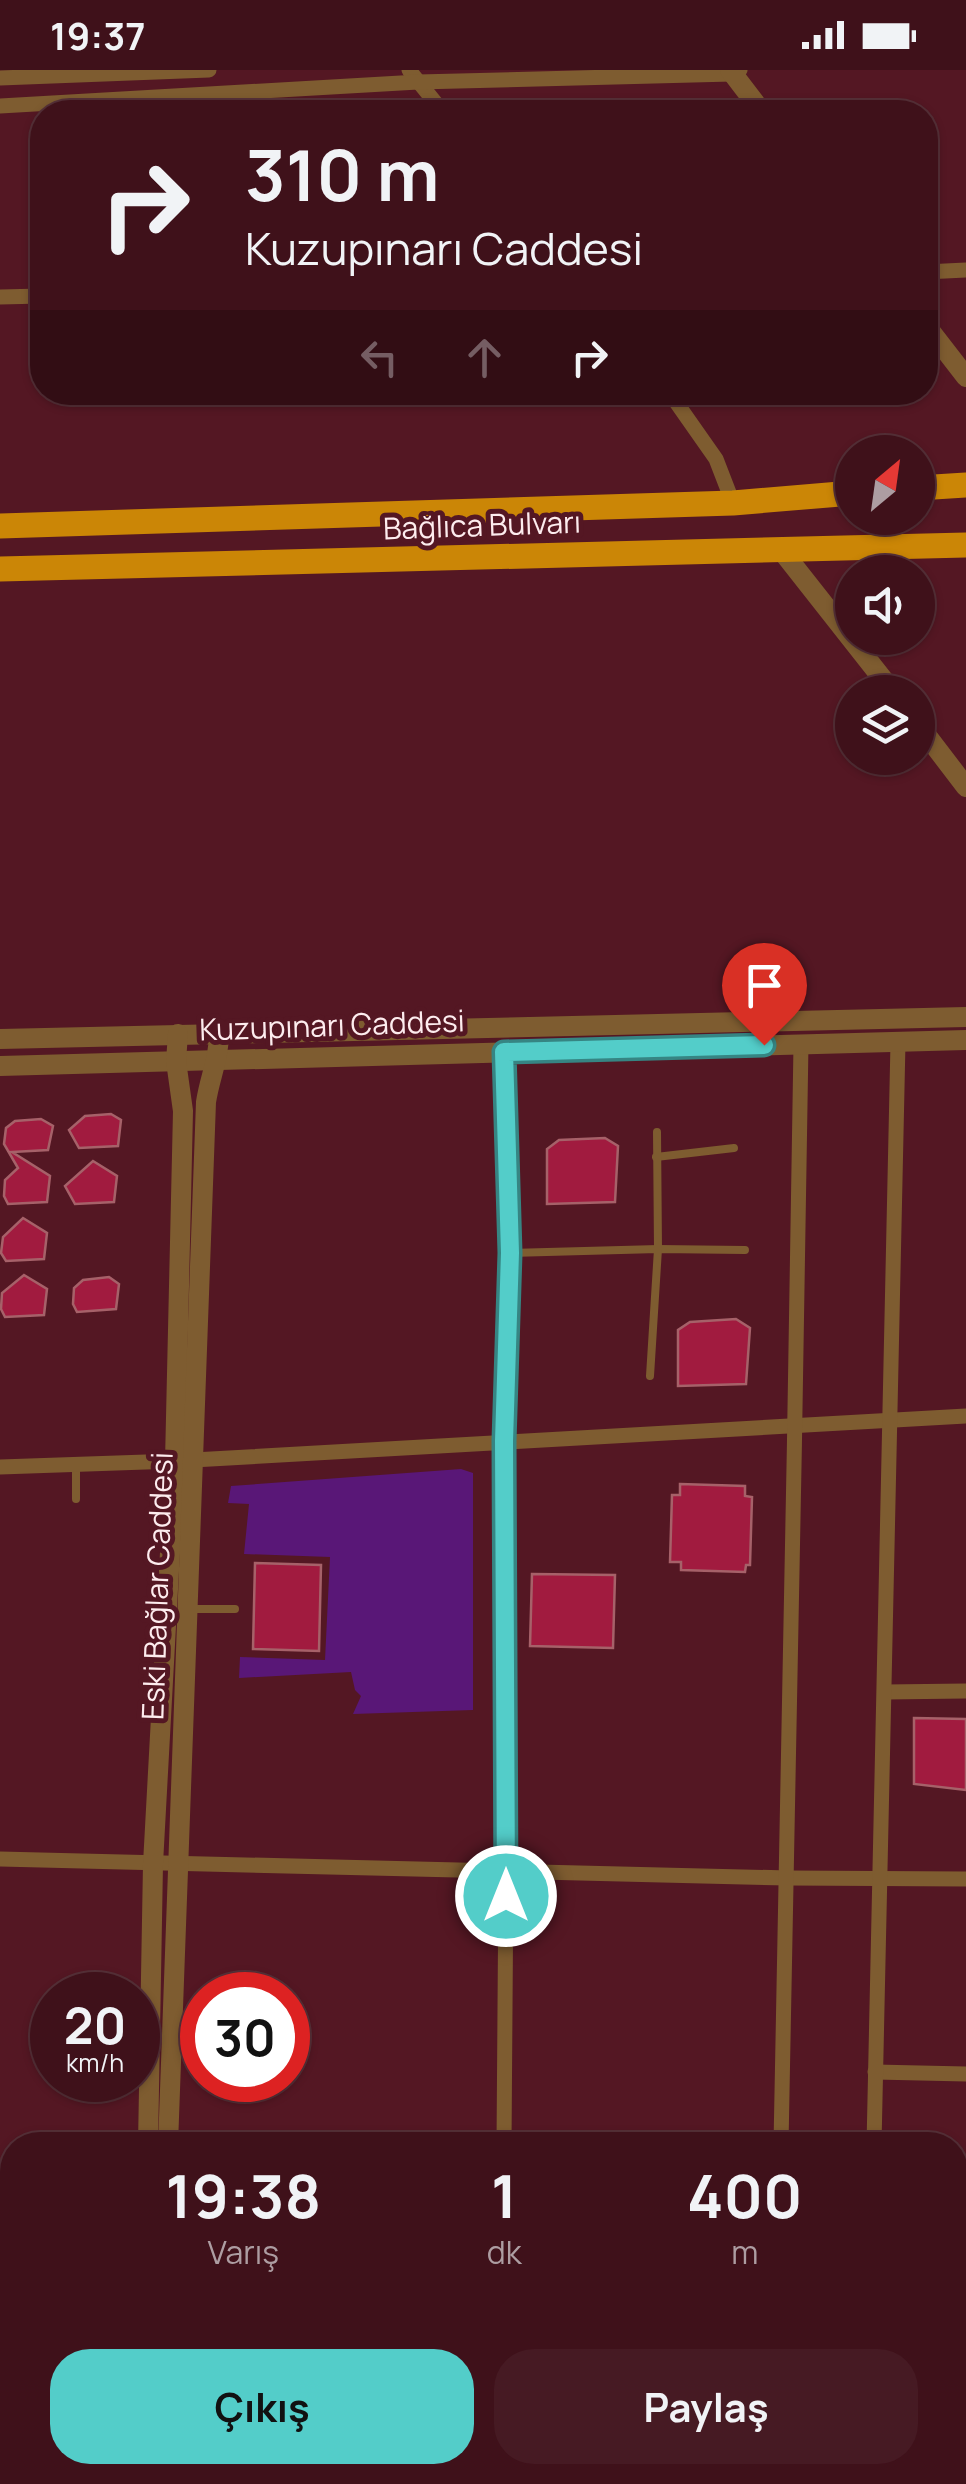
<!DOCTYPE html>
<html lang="tr">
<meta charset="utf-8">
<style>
:root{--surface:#3f111a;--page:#461a23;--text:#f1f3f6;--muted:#ad9da2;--line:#583139;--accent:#53cdc9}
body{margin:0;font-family:Manrope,sans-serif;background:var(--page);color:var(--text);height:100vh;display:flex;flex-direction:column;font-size:38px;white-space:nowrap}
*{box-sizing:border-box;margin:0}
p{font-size:32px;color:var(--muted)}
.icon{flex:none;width:55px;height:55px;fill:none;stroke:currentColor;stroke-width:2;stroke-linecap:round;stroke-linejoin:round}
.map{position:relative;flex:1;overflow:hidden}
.side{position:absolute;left:0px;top:2062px;width:968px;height:352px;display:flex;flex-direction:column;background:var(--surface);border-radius:40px 40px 0 0;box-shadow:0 2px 8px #0004,0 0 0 2px var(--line)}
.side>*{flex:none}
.guide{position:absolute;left:30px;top:30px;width:908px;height:305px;border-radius:40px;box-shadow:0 2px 8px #0004,0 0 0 2px var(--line);background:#3f111a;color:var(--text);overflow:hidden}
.needle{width:65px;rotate:29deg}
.buttons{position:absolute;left:835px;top:365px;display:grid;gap:20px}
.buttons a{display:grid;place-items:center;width:100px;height:100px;border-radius:50%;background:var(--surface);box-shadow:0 2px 8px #0004,0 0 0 2px var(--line);font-size:50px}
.speed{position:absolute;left:30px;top:1902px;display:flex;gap:20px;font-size:50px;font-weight:700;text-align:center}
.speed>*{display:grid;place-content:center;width:130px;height:130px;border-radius:50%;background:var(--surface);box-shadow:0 2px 8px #0004,0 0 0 2px var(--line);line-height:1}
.speed small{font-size:25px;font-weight:400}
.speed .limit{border:15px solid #d22;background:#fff;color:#111}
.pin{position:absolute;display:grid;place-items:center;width:85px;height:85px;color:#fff;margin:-102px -42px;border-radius:50% 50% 50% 0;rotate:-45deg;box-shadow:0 0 10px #0007}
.pin .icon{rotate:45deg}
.me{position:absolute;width:110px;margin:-55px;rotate:0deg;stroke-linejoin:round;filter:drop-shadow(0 0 8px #0008)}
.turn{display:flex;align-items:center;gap:35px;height:210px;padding:0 50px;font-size:45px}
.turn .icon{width:130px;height:130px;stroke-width:2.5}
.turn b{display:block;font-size:70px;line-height:85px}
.lanes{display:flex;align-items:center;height:95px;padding:0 50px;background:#0003;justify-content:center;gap:50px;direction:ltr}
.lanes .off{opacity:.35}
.eta{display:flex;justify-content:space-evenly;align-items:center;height:170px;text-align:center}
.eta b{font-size:60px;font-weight:700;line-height:70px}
.cta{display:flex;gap:20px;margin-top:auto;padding:20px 50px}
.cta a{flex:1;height:115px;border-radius:40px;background:var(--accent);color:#111;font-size:40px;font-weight:700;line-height:115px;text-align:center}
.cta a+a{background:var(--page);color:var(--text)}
.status{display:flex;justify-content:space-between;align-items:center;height:70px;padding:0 50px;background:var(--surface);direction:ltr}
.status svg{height:28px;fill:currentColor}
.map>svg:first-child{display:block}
.green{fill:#591777}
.building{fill:#a11b3f;stroke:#a66169;stroke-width:2.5}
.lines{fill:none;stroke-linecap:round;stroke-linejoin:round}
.service{stroke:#7e5c30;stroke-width:8}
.minor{stroke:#7e5c30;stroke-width:15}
.tertiary{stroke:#7e5c30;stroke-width:20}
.secondary{stroke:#aa7424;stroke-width:22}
.primary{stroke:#cb8606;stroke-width:25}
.route-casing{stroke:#368583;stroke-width:25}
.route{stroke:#53cdc9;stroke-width:18}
.labels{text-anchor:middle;stroke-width:10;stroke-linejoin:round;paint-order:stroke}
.street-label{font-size:30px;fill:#fdecee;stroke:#541723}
</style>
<div class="status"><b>19:37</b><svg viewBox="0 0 49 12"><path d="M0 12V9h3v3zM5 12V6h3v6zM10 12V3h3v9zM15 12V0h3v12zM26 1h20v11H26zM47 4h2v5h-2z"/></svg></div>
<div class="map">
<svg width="966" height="2414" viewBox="0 0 966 2414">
<rect width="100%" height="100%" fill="#541723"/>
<polygon class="green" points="461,1399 473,1403 473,1640 353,1644 361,1626 355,1620 351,1602 239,1608 240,1587 325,1590 330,1487 244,1484 249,1434 228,1433 231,1416"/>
<g class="building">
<polygon points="111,1044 121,1050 118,1076 79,1078 69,1060 85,1046"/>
<polygon points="41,1049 53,1056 48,1080 12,1082 50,1106 47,1132 8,1134 4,1126 5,1110 18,1098 4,1074 6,1058 15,1051"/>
<polygon points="605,1068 618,1076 615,1132 547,1134 547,1079 559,1070"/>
<polygon points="93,1091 117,1106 114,1132 75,1134 65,1116"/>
<polygon points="23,1148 47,1163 44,1189 6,1191 1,1183 3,1167"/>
<polygon points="24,1205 47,1219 44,1245 5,1247 1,1239 2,1223"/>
<polygon points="109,1207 119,1214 116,1239 77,1242 73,1234 74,1218 83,1210"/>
<polygon points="736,1249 750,1258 746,1314 678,1316 678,1260 690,1252"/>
<polygon points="680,1414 745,1416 745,1426 752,1427 750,1495 746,1495 745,1502 681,1500 681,1492 670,1492 672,1425 680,1425"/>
<polygon points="255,1493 321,1495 319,1581 253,1579"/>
<polygon points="532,1504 615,1505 613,1578 530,1576"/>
<polygon points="914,1648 966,1649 966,1720 914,1714"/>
</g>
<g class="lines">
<g class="service">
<polyline points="656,1087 734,1078"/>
<polyline points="510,1183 658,1179 745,1180"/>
<polyline points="650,1306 658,1179 657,1062"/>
<polyline points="76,1395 76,1429"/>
<polyline points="190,1539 235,1539"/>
</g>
<g class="minor">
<polyline points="409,0 443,42"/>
<polyline points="0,8 209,0"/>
<polyline points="0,36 418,12 732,4 740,0"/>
<polyline points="925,202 966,200"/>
<polyline points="0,227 42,226"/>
<polyline points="669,322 716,389 733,433"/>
<polyline points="0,1397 175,1391 966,1346"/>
<polyline points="885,1622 966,1621"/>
<polyline points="0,1789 788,1808 966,1809"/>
<polyline points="875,2002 966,2004"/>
<polyline points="504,2075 506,1802 504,1371 510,1183 504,982"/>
<path d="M 781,2075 C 791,1708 794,1341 801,974"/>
<polyline points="874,2075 898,972"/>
<polyline points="955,2212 966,2212"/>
<polyline points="714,2414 714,2402"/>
<polyline points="854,2414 855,2402"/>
</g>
<g class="tertiary">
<polyline points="730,0 762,42"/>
<polyline points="925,254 966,307"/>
<polyline points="782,481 893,622"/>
<polyline points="918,654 966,717"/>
<polyline points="0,969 966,947"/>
<polyline points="0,996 966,970"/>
<polyline points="148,2075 153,1794 175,1391 183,1041 176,991 178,964"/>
<path d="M 168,2075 L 206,1032 C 210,1006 219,990 219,962"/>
<polyline points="158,2414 158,2402"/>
</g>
<g class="secondary">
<polyline points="0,2305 12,2307"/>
<polyline points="0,2336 12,2338"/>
<polyline points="134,2402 136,2406"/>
<polyline points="312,2402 368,2414"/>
<polyline points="459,2402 506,2411 553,2414"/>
<polyline points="183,2414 199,2402"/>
</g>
<g class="primary">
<polyline points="918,418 966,415"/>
<polyline points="0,456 733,433 852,423"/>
<path d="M 0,499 C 322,492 644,485 966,475"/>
</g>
</g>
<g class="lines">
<g class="route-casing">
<polyline id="route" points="506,1826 504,1371 510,1183 504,982 764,975"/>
</g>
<use href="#route" class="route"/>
</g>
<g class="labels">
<g class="street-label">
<text transform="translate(482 456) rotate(-2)" y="10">Bağlıca Bulvarı</text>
<text transform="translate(332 956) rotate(-2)" y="10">Kuzupınarı Caddesi</text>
<text transform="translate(158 1516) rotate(-88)" y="10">Eski Bağlar Caddesi</text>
</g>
</g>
</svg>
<div class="buttons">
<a><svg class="needle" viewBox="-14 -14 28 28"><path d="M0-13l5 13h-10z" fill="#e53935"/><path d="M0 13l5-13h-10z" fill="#ad9da2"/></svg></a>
<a><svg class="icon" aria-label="sound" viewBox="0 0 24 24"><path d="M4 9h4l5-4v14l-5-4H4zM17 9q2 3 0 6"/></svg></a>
<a><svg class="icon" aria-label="layers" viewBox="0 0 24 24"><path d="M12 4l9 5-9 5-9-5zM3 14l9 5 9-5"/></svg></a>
</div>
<div class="speed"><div>20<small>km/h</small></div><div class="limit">30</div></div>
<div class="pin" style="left:764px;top:975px;background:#d93025"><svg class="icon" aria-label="arrive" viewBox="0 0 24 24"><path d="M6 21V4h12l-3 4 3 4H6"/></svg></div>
<svg class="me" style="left:506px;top:1826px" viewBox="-20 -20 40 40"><circle r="17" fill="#53cdc9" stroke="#fff" stroke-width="3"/><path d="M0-11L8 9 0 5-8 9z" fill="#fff"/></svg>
<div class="guide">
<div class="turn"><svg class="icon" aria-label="right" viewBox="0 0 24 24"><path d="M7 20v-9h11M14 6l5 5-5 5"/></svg><div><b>310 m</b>Kuzupınarı Caddesi</div></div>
<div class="lanes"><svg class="icon off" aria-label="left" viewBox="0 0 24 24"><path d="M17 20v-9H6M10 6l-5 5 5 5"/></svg><svg class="icon off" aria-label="ahead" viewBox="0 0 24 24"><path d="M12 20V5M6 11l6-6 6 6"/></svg><svg class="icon" aria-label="right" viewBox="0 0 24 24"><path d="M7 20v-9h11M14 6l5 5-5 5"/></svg></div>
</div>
<section class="side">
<div class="eta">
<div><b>19:38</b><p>Varış</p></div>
<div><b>1</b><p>dk</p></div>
<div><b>400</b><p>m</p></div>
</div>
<div class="cta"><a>Çıkış</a><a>Paylaş</a></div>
</section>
</div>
